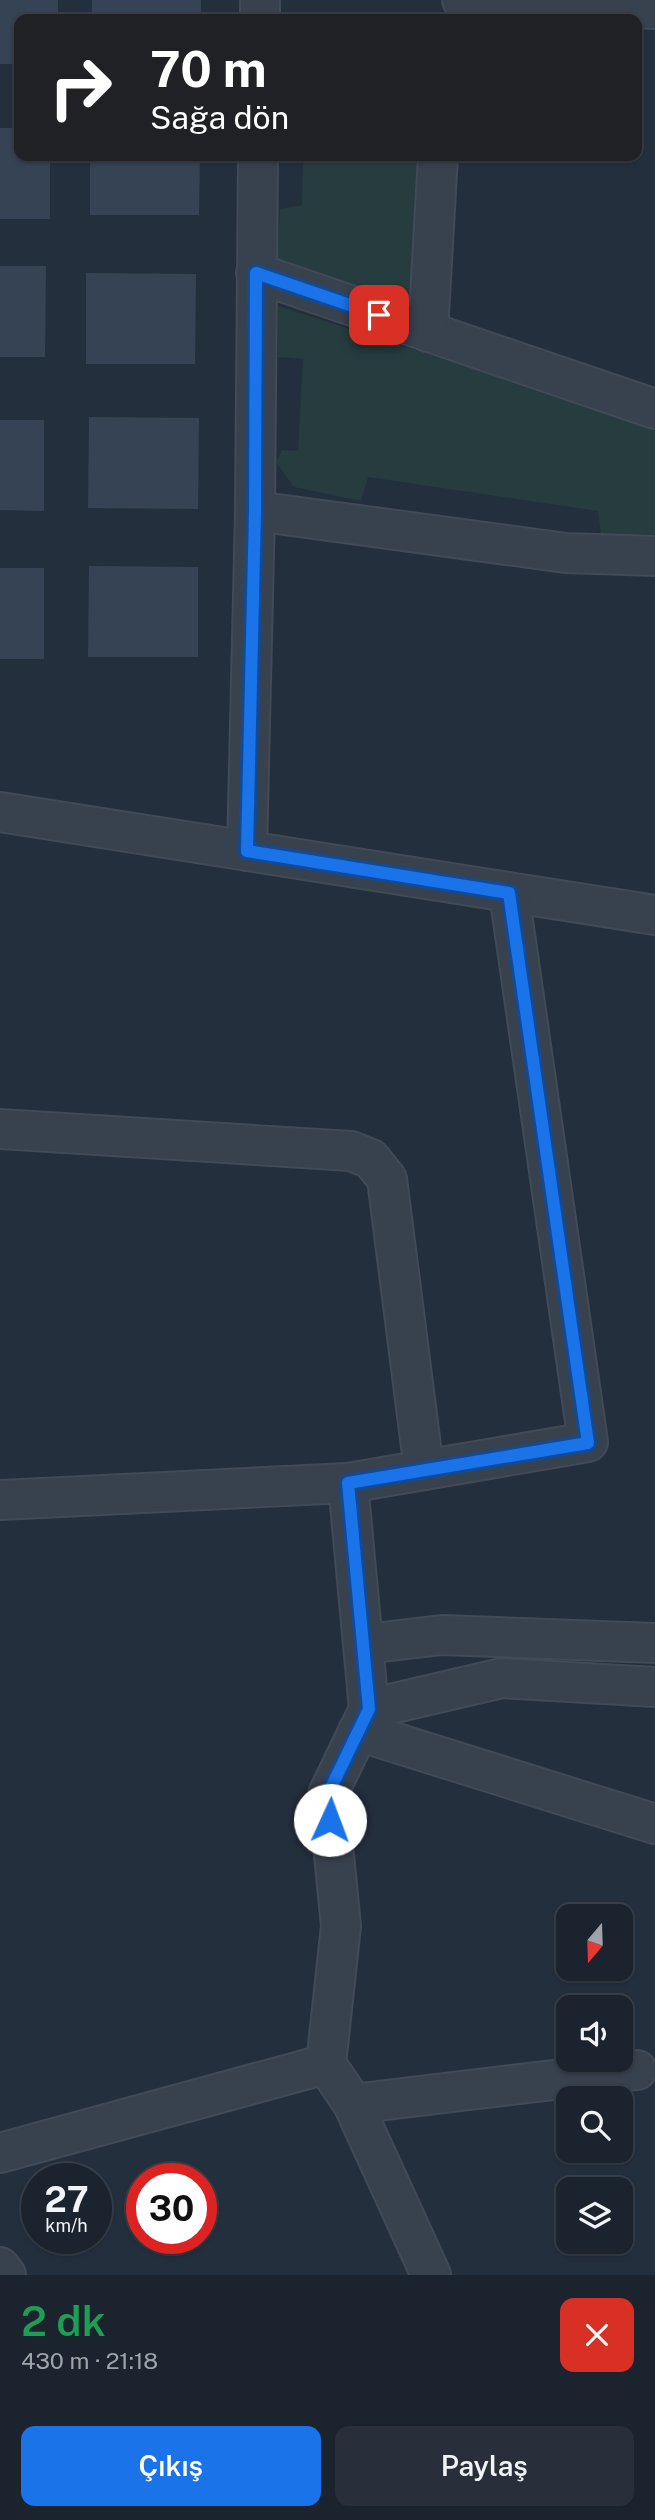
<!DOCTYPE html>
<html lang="tr">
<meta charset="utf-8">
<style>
:root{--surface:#1b232e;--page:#282f3a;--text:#f1f3f6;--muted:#a0a4aa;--line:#39404a;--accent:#1a73e8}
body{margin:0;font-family:"Public Sans",sans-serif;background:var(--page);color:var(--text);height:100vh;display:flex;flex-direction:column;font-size:26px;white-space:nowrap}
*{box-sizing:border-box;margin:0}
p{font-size:23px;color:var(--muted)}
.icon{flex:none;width:38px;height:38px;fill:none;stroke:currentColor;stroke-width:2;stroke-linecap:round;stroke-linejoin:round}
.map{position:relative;height:2275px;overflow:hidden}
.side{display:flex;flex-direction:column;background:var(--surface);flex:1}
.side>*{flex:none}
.top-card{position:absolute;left:14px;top:14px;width:628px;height:147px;border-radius:14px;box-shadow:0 2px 5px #0004,0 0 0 2px var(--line);background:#202124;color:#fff;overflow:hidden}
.needle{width:46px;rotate:199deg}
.tools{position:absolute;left:556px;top:1904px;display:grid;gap:14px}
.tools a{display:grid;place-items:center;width:77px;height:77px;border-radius:14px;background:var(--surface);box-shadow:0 2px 5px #0004,0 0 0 2px var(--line);font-size:35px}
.speed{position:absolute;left:21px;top:2163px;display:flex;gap:14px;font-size:35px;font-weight:700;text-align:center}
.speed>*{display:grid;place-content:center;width:91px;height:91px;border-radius:50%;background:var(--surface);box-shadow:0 2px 5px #0004,0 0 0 2px var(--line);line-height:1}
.speed small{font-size:18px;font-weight:400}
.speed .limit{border:10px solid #d22;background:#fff;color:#111}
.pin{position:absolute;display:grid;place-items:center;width:60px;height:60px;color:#fff;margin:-30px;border-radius:14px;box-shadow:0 4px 10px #0006}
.me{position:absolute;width:77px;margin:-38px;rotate:2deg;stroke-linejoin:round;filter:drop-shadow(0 0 5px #0008)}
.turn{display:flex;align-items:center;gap:24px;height:147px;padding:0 21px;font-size:32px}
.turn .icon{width:91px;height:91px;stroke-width:2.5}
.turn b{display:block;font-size:49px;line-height:60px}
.round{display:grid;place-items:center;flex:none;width:74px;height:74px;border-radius:14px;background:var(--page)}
.summary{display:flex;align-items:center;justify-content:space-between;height:119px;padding:0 21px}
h1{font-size:42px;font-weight:600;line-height:52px;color:#1e9e55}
.button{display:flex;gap:14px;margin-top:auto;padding:14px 21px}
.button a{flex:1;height:80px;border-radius:14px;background:var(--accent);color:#fff;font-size:28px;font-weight:600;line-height:80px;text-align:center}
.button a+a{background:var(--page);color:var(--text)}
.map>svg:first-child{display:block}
.green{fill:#263c3f}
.building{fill:#364354}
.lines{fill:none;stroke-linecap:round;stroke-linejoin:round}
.minor-casing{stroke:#414a57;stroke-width:42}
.minor{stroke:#38414e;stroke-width:38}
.route-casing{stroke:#114b97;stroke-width:18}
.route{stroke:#1a73e8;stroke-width:12}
</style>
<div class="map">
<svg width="655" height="2275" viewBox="0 0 655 2275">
<rect width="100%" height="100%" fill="#242f3e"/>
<g class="green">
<polygon points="303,156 421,156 414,297 401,305 277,259 280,209 302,205"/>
<polygon points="278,306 655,427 655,537 601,535 598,511 368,477 361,501 294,487 276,462 282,450 298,451 303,359 278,357"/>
</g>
<g class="building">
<polygon points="0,0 58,0 58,19 19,19 19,64 0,64"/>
<rect x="92" y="0" width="109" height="19"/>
<polygon points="0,128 19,128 19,156 50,156 50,219 0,219"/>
<polygon points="90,156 200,156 199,215 90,215"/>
<polygon points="0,266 46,266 45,357 0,357"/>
<polygon points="86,273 196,274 195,364 86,364"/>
<polygon points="89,417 199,418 198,509 88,508"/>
<polygon points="0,420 44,420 44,511 0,510"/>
<polygon points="89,566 198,567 198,657 88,657"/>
<rect x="0" y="568" width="44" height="91"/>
</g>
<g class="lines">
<g class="minor-casing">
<g id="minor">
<polyline points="462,0 655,9"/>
<polyline points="260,19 260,0"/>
<polyline points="256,273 655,409"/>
<polyline points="428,332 438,156"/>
<polyline points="255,511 566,553 655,556"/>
<polyline points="0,812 655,915"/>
<polyline points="247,851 255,511 258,156"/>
<polyline points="0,1129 351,1151 371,1159 387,1179 424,1470"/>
<polyline points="348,1483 369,1709"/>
<polyline points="0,1500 348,1483 588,1442 509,893"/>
<polyline points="365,1644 442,1635 655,1643"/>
<polyline points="358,1731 655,1824"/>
<polyline points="353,2104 637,2070"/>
<polyline points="0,2153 326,2064"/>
<polyline points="0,2267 6,2275"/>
<polyline points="431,2275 353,2104 326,2064 341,1926 328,1794 369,1709 502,1678 655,1687"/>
</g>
</g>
<use href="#minor" class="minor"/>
</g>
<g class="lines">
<g class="route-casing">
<polyline id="route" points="330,1820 328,1794 369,1709 348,1483 588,1443 509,893 247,851 255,512 256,273 379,315"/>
</g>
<use href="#route" class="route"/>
</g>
</svg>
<div class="tools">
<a><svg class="needle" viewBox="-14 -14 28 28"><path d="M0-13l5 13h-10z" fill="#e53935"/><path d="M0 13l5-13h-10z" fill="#a0a4aa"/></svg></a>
<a><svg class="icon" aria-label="sound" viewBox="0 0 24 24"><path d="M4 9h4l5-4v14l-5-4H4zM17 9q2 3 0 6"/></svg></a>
<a><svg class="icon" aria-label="search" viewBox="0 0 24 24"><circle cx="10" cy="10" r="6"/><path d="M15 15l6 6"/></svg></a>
<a><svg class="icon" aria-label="layers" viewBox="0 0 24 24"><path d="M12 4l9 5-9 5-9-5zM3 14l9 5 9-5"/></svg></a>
</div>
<div class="speed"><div>27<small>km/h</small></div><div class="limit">30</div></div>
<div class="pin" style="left:379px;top:315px;background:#d93025"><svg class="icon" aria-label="arrive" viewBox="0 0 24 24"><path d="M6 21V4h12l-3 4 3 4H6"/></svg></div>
<svg class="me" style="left:330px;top:1820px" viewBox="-20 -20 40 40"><circle r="19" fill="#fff"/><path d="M0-13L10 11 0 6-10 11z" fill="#1a73e8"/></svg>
<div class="top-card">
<div class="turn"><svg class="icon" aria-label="right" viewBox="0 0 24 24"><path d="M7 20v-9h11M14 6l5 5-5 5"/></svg><div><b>70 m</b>Sağa dön</div></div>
</div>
</div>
<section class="side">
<div class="summary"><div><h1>2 dk</h1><p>430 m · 21:18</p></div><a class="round" style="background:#d93025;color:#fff"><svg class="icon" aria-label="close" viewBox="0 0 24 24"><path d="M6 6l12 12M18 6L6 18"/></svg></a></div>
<div class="button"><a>Çıkış</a><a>Paylaş</a></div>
</section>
